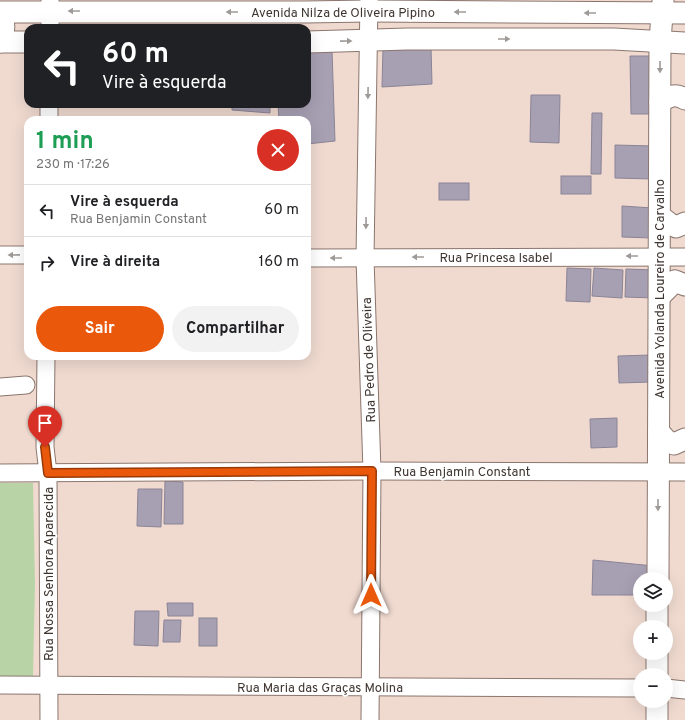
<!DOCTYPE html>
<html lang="pt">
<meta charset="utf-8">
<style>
:root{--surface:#fff;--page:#f2f2f2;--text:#202124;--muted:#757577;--line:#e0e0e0;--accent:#ea580c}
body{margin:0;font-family:Overpass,sans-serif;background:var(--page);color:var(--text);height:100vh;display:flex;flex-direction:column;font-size:15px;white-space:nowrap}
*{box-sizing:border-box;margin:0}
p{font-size:13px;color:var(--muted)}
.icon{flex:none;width:22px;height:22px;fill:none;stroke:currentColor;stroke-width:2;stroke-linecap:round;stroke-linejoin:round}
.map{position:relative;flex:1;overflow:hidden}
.drawer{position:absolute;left:24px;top:116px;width:287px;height:244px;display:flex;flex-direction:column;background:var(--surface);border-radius:12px;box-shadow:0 4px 16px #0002}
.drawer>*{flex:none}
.guide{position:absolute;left:24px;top:24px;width:287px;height:84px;border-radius:12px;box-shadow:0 4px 16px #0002;background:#202124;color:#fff;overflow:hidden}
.tools{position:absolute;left:633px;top:572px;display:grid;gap:8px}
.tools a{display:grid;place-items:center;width:40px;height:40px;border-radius:50%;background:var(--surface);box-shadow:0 4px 16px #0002;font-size:20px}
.pin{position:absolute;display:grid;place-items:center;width:34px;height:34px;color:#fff;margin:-41px -17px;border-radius:50% 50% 50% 0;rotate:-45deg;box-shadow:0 0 4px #0007}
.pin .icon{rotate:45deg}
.me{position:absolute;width:44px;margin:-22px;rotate:0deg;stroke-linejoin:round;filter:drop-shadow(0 0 3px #0008)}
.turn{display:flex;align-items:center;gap:14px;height:84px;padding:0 12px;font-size:18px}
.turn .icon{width:52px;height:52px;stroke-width:2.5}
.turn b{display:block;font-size:28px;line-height:34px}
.round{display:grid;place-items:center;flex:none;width:42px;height:42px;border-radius:21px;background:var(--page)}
.overview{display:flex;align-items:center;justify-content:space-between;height:68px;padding:0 12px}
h1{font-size:24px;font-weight:700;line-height:30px;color:#1e9e55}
.primary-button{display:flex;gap:8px;margin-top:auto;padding:8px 12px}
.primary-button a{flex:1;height:46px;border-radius:24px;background:var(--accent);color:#fff;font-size:16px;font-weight:700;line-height:46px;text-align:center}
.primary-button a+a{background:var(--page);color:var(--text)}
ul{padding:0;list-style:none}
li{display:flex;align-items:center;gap:12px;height:52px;padding:0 12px;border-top:1px solid var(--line)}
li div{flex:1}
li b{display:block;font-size:15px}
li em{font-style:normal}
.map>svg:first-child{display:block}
.green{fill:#b8d4a6}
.building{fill:#a7a0b3;stroke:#8b8496}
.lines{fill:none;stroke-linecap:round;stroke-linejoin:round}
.minor-casing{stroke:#8a766e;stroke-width:19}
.major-casing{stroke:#8a766e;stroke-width:23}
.minor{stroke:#fff;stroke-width:17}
.major{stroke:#fff;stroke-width:21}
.oneway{fill:#9e9a98}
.route-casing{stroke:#983908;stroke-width:10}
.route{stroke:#ea580c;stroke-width:7}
.labels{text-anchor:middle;stroke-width:4;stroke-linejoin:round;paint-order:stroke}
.street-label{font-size:13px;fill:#3e3531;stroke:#fff}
</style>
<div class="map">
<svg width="685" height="720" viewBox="0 0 685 720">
<rect width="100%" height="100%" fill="#f0dad0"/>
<polygon class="green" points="0,483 33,483 35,583 33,676 0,676"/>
<g class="building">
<polygon points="383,46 431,47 432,84 382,87"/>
<polygon points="332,50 335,141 307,144 307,120 303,120 303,117 279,120 278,104 307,104 307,51"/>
<polygon points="630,56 652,56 652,114 631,114"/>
<polygon points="531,95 560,95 559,143 530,142"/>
<polygon points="232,104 270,104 270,113 232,110"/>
<polygon points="592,113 602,113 601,174 591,174"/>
<polygon points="615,145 653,146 652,179 615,178"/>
<rect x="561" y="176" width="30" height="18"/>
<rect x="439" y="183" width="30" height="17"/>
<polygon points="622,206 653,208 652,238 622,237"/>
<polygon points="567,268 591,269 590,302 566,301"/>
<polygon points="594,268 623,270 622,298 592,296"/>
<polygon points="626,269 655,270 654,298 625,297"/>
<polygon points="651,355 651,382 619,383 618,356"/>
<polygon points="617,418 617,447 591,448 590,419"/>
<polygon points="165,481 183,482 183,524 164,524"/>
<polygon points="138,489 162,489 161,527 137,526"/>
<polygon points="593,560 654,566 653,579 640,579 640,595 592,595"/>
<polygon points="167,603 193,603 193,616 168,616"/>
<polygon points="135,611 159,611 158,646 134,645"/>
<rect x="199" y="618" width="18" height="28"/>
<polygon points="164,620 181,620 180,642 163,642"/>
</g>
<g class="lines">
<g class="minor-casing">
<g id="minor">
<polyline points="369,0 365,258 372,471 370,720"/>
<polyline points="50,28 50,0"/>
<polyline points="49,120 49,104"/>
<polyline points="0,255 28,255"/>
<polyline points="307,258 685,257"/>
<polyline points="46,356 45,447 48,473 49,720"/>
<polyline points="0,387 26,385"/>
<polyline points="0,473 372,471 685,472"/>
<polyline points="0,685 640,688"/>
<polyline points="666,688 685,690"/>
</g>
</g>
<g class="major-casing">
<g id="major">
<polyline points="0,12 305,12 369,11 685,13"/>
<path d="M 0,14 C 6,24 4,32 0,42"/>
<polyline points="0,42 28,42"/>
<polyline points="307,42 407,39 614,39 685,43"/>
<path d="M 660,102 C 670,96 675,93 685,99"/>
<polyline points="660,216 669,223 676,227 685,223"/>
<polyline points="660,296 675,281 685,285"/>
<polyline points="659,432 667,441 674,444 685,439"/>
<polyline points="658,579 660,41 663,1"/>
<polyline points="657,627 657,605"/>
<polyline points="657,675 657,653"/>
<polyline points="657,701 657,720"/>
</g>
</g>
<use href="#minor" class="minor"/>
<use href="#major" class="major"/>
</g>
<defs><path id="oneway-solid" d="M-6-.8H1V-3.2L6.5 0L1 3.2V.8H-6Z"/></defs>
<g class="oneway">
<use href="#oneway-solid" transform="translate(74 11) rotate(-180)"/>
<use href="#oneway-solid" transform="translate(232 12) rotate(-180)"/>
<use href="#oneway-solid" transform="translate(460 12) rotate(-180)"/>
<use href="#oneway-solid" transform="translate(590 13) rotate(-180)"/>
<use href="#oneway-solid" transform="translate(504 39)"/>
<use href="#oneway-solid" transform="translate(346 41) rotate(-1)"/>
<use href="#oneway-solid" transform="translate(660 67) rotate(90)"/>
<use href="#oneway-solid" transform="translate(368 93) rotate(91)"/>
<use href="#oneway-solid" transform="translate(366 223) rotate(91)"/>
<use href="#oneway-solid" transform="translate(14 255) rotate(179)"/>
<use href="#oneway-solid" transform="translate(632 256) rotate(180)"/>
<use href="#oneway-solid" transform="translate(418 257) rotate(180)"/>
<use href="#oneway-solid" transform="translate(336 258) rotate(-180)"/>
<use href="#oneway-solid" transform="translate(658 505) rotate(90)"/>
</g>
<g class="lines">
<g class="route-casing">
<polyline id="route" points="45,447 48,473 372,471 371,595"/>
</g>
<use href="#route" class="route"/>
</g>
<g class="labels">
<g class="street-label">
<text x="343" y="17">Avenida Nilza de Oliveira Pipino</text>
<text x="496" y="262">Rua Princesa Isabel</text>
<text transform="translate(659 289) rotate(-90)" y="5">Avenida Yolanda Loureiro de Carvalho</text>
<text transform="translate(368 360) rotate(-92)" y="5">Rua Pedro de Oliveira</text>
<text x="462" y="476">Rua Benjamin Constant</text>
<text transform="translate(48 574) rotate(-90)" y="5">Rua Nossa Senhora Aparecida</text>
<text x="320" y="692">Rua Maria das Graças Molina</text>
</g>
</g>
</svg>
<div class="tools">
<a><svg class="icon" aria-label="layers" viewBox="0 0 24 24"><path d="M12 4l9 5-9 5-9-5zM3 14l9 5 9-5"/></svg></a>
<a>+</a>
<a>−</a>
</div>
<div class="pin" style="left:45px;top:447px;background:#d93025"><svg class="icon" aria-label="arrive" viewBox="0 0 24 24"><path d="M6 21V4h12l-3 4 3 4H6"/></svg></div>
<svg class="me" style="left:371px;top:595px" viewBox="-20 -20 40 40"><path d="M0-17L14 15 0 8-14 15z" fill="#ea580c" stroke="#fff" stroke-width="4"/></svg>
<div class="guide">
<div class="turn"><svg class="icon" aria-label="left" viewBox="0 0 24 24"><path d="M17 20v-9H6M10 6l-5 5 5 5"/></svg><div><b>60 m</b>Vire à esquerda</div></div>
</div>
<section class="drawer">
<div class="overview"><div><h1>1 min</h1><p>230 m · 17:26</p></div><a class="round" style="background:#d93025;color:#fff"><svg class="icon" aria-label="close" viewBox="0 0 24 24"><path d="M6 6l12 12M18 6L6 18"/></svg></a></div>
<ul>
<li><svg class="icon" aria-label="left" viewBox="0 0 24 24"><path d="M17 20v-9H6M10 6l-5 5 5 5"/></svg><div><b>Vire à esquerda</b><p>Rua Benjamin Constant</p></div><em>60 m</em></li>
<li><svg class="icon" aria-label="right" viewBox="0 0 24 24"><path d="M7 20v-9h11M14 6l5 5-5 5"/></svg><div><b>Vire à direita</b></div><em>160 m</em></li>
</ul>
<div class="primary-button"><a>Sair</a><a>Compartilhar</a></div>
</section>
</div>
